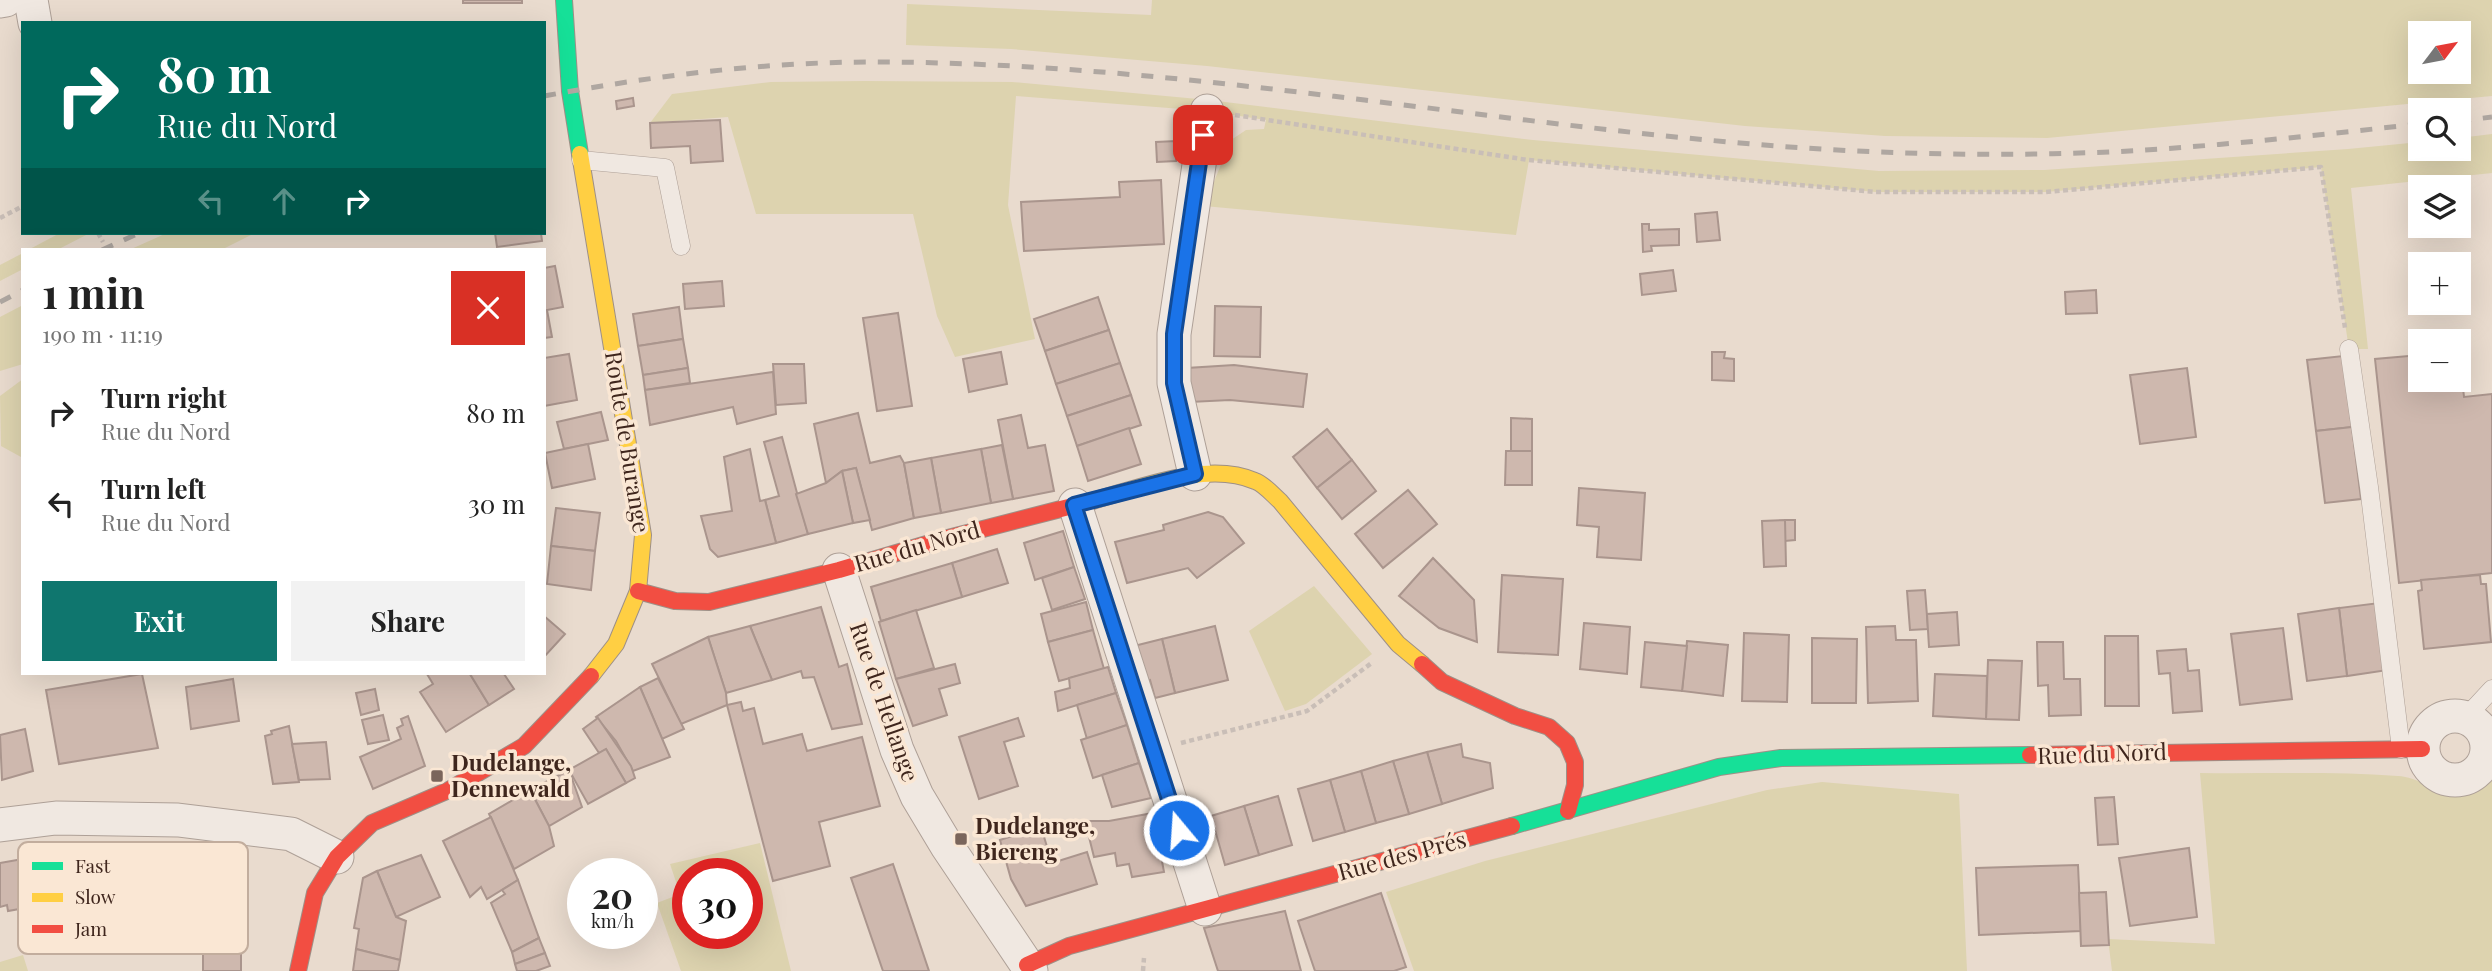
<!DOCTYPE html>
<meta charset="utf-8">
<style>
:root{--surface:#fff;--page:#f2f2f2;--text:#222;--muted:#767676;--accent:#0f766e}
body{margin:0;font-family:"Playfair Display",serif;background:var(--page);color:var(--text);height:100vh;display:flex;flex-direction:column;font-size:26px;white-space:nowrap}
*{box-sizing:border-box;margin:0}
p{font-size:23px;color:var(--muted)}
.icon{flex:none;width:38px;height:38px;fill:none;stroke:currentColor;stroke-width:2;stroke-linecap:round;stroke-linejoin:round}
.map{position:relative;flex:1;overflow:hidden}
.sheet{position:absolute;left:21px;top:248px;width:525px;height:427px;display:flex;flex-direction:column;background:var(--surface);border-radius:0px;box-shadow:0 7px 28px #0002}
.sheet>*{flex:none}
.hud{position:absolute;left:21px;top:21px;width:525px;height:214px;border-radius:0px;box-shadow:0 7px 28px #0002;background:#00695c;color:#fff;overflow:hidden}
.needle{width:46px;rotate:58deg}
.controls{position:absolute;left:2408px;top:21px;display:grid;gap:14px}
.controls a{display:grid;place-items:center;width:63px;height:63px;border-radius:0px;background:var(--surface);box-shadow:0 7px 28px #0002;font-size:35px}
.speed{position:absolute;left:567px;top:858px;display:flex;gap:14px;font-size:35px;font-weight:700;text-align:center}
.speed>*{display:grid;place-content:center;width:91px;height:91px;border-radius:50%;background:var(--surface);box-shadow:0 7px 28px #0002;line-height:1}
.speed small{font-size:18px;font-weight:400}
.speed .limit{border:10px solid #d22;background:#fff;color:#111}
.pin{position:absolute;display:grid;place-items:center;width:60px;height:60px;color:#fff;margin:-30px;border-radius:14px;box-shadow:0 4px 10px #0006}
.me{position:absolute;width:77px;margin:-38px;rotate:342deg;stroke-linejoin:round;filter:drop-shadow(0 0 5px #0008)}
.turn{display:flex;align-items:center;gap:24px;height:147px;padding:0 21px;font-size:32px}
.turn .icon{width:91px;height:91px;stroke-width:2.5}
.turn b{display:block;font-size:49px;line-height:60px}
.lanes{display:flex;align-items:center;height:66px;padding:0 21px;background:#0003;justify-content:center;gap:35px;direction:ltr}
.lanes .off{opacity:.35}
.round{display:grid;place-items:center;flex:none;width:74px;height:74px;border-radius:0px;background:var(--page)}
.summary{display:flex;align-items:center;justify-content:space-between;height:119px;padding:0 21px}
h1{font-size:42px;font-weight:700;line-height:52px}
.primary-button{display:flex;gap:14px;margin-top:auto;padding:14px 21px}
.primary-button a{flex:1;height:80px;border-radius:0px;background:var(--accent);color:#fff;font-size:28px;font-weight:700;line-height:80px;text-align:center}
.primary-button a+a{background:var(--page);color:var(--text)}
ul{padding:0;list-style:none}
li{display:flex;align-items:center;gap:21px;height:91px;padding:0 21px}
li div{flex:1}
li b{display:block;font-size:26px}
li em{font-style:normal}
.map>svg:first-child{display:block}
.green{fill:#ddd3af;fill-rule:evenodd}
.building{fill:#ceb8ae;stroke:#aa958d;stroke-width:2}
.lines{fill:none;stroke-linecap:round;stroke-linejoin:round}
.lane-casing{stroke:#aea097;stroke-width:19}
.street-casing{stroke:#aea097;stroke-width:35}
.fast-casing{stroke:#9e9087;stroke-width:18}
.slow-casing{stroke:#9e9087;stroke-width:18}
.jam-casing{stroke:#9e9087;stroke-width:18}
.path{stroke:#c9beb7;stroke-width:4.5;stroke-dasharray:5 3.5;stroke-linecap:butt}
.lane{stroke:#f0e8e1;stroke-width:18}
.street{stroke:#f0e8e1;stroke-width:33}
.fast{stroke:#16e098;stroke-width:16}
.slow{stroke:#ffcf43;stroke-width:16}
.jam{stroke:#f24e42;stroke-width:16}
.rail{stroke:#afa7a1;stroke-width:5;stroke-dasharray:12 12;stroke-linecap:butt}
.route-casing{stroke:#114b97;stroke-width:18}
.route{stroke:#1a73e8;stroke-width:12}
.poi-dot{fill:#7a655b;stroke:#fae7d4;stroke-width:2.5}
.labels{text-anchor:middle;stroke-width:7;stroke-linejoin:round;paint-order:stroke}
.street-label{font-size:23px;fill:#3f261d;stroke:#fae7d4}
.poi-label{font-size:23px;font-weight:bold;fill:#3f261d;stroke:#fae7d4;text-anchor:start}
.key{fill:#fae7d4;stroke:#c2ad9d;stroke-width:2}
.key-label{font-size:19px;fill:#3f261d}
</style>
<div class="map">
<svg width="2492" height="971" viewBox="0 0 2492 971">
<rect width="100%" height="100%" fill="#e9dbce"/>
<g class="green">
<path d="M 1152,0 L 2492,0 L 2492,96 L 2047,138 L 1885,136 L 1745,126 L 1207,66 L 1011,49 L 906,45 L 907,4 L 1151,15 ZM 2420,33 L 2459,33 L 2459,72 L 2420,72 Z"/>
<polygon points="865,81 1012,82 1209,100 1533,140 1879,171 2044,170 2348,149 2420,142 2420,149 2459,149 2459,138 2492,134 2492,173 2351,188 2368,349 2349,349 2321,167 2046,192 1876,192 1529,160 1516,235 1204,206 1231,140 1246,130 1264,129 1266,120 1207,111 1016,96 1008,205 1035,339 955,357 937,316 913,214 756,214 728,117 650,123 672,94 771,82"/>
<polygon points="60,233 90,233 57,250 28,250"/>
<polygon points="167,233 255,233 221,250 129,250"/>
<polygon points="23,253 23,269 0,281 0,265"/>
<polygon points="23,305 23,364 0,371 0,317"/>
<polygon points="23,379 23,456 21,457 1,446 0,396"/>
<polygon points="1314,586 1372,654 1306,704 1285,711 1249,631"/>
<path d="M 2492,766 L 2492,971 L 2112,971 L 2108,939 L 2215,944 L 2200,773 C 2265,774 2332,771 2398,776 C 2419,777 2437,794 2459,791 C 2473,788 2485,778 2492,766 Z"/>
<polygon points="1822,782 1959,794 1967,971 1414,971 1386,892 1485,861 1767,790"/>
<path d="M 760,843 L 791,971 L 681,971 L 657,903 L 680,894 L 670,864 ZM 688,873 L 747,873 L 747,933 L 688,933 Z"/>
<polygon points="23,955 28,971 0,971 0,962"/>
</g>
<g class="building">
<rect x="463" y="0" width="59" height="3"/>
<polygon points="633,98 634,106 617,109 616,101"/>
<polygon points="720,120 723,161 691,163 690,146 651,148 650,123"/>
<polygon points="1176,141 1176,161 1157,162 1156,142"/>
<polygon points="1161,180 1164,244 1024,251 1021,202 1120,197 1119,182"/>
<polygon points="1717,212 1720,240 1697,242 1695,214"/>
<polygon points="1642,224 1649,224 1649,230 1679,229 1679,245 1651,246 1652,251 1643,252"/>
<polygon points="495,233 541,233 542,241 497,247"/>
<polygon points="555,266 563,307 547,310 552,337 544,338 544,268"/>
<polygon points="1673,270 1676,291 1642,295 1640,274"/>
<polygon points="722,281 724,306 685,309 683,284"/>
<polygon points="2096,290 2097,313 2066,314 2065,292"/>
<polygon points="1098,297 1109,330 1045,351 1034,319"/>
<polygon points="1215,306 1261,307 1260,357 1214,356"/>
<polygon points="679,307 683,339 638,346 633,314"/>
<polygon points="898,313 912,406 877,411 863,318"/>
<polygon points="1109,330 1120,363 1056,384 1045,351"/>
<polygon points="683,339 688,368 643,375 638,346"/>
<polygon points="2459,351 2464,397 2492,394 2492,573 2399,583 2375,359 2420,355 2420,380 2459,380"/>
<polygon points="1001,352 1007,384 969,392 963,359"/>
<polygon points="1712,352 1725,352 1724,358 1734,359 1734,381 1712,380"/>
<polygon points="569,354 577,400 544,406 544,358"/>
<polygon points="2343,356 2352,427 2316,431 2307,360"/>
<polygon points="1120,363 1131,395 1067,416 1056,384"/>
<polygon points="773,364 804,364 806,403 776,405"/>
<polygon points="1234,365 1307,374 1303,407 1230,400 1190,402 1187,368"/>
<polygon points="688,368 690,383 645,390 643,375"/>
<polygon points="2187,368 2196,437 2140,444 2130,375"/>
<polygon points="773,372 776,414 737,424 733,407 650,425 645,390"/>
<polygon points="1131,395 1141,425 1077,446 1067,416"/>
<polygon points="601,412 608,440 564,449 557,422"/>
<polygon points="858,413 870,463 900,456 904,463 914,518 872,530 856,468 842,471 826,483 814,424"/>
<polygon points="1021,415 1028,448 1045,445 1054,491 1013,499 998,420"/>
<polygon points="1511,418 1532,419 1532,451 1511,451"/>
<polygon points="2352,427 2361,499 2325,503 2316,431"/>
<polygon points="1129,428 1141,464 1088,481 1077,446"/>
<polygon points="1327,429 1352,460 1317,488 1293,457"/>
<polygon points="782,437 808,534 776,543 765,500 779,496 764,442"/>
<polygon points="588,444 595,479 552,488 545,453"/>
<polygon points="1002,445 1013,499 991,503 981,449"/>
<polygon points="750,449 760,501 765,500 776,543 718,557 710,549 701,516 732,511 724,457"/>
<polygon points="981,449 991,503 941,513 931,458"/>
<polygon points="1506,451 1532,451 1532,485 1505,485"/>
<polygon points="931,458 941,513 914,518 904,463"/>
<polygon points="1352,460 1376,491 1342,519 1317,488"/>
<polygon points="856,468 870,520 853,523 842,471"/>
<polygon points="842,471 853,523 808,534 796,494 826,483"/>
<polygon points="1579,488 1645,493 1641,560 1597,557 1599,527 1577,525"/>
<polygon points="1408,490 1437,524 1383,568 1355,534"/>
<polygon points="556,508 600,513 595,551 551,546"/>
<polygon points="1208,512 1223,517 1244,543 1197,578 1188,568 1127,583 1115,542 1164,530 1163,525"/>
<polygon points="1785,520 1795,520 1795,540 1785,541"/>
<polygon points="1785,520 1786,566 1764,567 1762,521"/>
<polygon points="1063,531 1074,567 1035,580 1024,543"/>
<polygon points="551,546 595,551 591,590 547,584"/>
<polygon points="997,549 1008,583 962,597 952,563"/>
<polygon points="1433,558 1474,600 1477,642 1439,628 1399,596"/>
<polygon points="952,563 962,597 881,621 871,587"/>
<polygon points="1074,567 1085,599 1052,610 1042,578"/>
<polygon points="1502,575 1563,579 1558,655 1498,652"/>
<polygon points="2480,575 2481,584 2486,584 2491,642 2424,649 2418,591 2422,590 2421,580"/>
<polygon points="1925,590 1928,629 1910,630 1907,591"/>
<polygon points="1086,602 1093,630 1048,642 1041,614"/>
<polygon points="2379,603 2388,670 2347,676 2339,608"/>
<polygon points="821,607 839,667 847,664 862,724 832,729 814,677 803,678 801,671 772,680 750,626"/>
<polygon points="2339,608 2347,676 2307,681 2298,614"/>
<polygon points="916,610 934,668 896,679 879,622"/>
<polygon points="1957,612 1959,645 1929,647 1927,614"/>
<polygon points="544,616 565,634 544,657"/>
<polygon points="1584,623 1630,627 1627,674 1580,669"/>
<polygon points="750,626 772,680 726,693 708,637"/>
<polygon points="1215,626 1228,680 1175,693 1162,639"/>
<polygon points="1895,626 1896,640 1916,640 1918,701 1868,703 1866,627"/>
<polygon points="2283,628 2292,699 2240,705 2231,634"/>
<polygon points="1093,630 1104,669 1059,681 1048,642"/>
<polygon points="1744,633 1789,635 1787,702 1742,701"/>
<polygon points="2105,636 2138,636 2139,706 2105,706"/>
<polygon points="708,637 726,693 727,705 681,724 652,664"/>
<polygon points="1812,638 1857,639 1856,703 1812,703"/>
<polygon points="1162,639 1175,693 1155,698 1150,680 1139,682 1130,647"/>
<polygon points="1687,641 1728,645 1723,696 1682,691"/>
<polygon points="1645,642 1687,646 1682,691 1641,687"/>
<polygon points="2037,642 2063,642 2064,679 2080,679 2081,715 2049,716 2048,685 2038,686"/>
<polygon points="2186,649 2188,671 2199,670 2202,711 2173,713 2170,673 2159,674 2157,651"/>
<polygon points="1988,660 2022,661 2019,720 1986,719"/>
<polygon points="955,664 960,683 939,689 947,715 913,726 896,679"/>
<polygon points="1108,667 1116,693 1058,711 1055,692 1070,688 1069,678"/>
<polygon points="142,674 158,748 59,764 46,690"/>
<polygon points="427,674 470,674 489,705 446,732 420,692 433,684"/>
<polygon points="470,674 504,674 514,689 489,705"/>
<polygon points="1935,674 1987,676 1986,719 1933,716"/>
<polygon points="658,678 684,729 662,739 640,687"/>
<polygon points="233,679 239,721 191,729 186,687"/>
<polygon points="640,687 670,757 633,771 616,741 596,717"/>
<polygon points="375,689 379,710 361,715 356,693"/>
<polygon points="1116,693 1127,725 1087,739 1077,705"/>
<polygon points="741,702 743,711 754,708 763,744 802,734 807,751 862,737 880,806 819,822 830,866 773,881 727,705"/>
<polygon points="383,715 389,740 368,744 362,720"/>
<polygon points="408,716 425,766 373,789 360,757 401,739 397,728 403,725 401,719"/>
<polygon points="598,718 631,766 635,778 626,783 606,749 599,753 583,729"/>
<polygon points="1018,718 1024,736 1004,742 1018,786 979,799 959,737"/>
<polygon points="1127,725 1139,763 1093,778 1081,740"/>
<polygon points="289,726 299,782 273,784 265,736 272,734 271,731"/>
<polygon points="25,729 33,771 2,780 0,735"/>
<polygon points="326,742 330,779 299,780 292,744"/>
<polygon points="1461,744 1463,757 1490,763 1493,788 1442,804 1427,752"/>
<polygon points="606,749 626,783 588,804 569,770"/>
<polygon points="1427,752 1442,804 1409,814 1393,761"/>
<polygon points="1393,761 1409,814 1376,823 1361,771"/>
<polygon points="1139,763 1151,798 1112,807 1102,775"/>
<polygon points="569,770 582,807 549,826 530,790"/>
<polygon points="1361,771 1376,823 1345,832 1330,780"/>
<polygon points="1330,780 1345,832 1313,841 1298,789"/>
<polygon points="530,790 549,826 554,846 514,869 489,814"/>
<polygon points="1278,796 1292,845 1259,855 1244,806"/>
<polygon points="2114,797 2118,844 2098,845 2095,798"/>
<polygon points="1244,806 1259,855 1225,865 1211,816"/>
<polygon points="1153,813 1164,872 1132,877 1129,864 1117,866 1115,853 1094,857 1085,821 1109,821"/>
<polygon points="491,817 518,880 487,899 481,887 470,897 443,841"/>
<polygon points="1041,827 1052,863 1087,852 1097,884 1026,906 1011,879 1000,840"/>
<polygon points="2189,848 2197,917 2130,926 2119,858"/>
<polygon points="421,855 440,897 396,917 377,871"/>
<polygon points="34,857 34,863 49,860 53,903 8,911 7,905 0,907 0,863"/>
<polygon points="893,864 929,971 883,971 851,878"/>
<polygon points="2078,865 2081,931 1979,935 1976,868"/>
<polygon points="377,871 396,917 406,921 400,960 356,949 359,929 354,928 363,878"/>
<polygon points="518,880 539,938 512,952 491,903 505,894 502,890"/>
<polygon points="2106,892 2109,945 2081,946 2079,893"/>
<polygon points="1381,893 1406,967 1394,971 1315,971 1298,921"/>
<polygon points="1285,911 1301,971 1218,971 1204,928"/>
<polygon points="539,938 545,953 515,964 512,952"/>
<polygon points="241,949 241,971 203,971 203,951"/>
<polygon points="356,949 400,960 398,971 353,971"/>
<polygon points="545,953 550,966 536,971 517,971 515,964"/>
</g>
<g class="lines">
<g class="lane-casing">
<g id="lane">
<polyline points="581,160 665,168 681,246"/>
<polyline points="2349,349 2369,487 2401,749"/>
<polyline points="2466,717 2492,689"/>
<polyline points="2488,752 2492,752"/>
</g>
</g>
<g class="street-casing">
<g id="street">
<polyline points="31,0 35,23"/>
<polyline points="0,1 6,0"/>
<polyline points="1195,474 1174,383 1174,334 1207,111"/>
<polyline points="1075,505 1205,909"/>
<polyline points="839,570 897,750 917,796 947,846 1031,971"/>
<circle cx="2455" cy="748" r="32"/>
<polyline points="0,825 56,818 178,820 291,834 337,857"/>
</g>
</g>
<g class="fast-casing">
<g id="fast">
<polyline points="564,0 570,91 580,154"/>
<polyline points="1512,826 1719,767 1781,758 2030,755"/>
</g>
</g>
<g class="slow-casing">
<g id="slow">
<polyline points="580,154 643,535 638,591 616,644 591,676"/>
<path d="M 1092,501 C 1140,488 1208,460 1255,481 C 1264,484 1273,495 1280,501 L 1398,644 L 1422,664"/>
</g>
</g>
<g class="jam-casing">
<g id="jam">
<polyline points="638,591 675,601 709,602 839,570 944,539 1092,501"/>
<polyline points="1422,664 1442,682 1515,716 1549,727 1567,743 1575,762 1575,785 1568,811"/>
<polyline points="2030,755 2422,749"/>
<polyline points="1027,965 1069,946 1512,826"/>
<polyline points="298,971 315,893 337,857 372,823 449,790 524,746 591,676"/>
</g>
</g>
<g class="path">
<polyline points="1235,115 1528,160 1876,192 2046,192 2321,167 2345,328"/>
<polyline points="0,218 23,206"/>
<polyline points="98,233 103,242"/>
<polyline points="1181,743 1307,711 1373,662"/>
<polyline points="1143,971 1144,958"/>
</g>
<use href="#lane" class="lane"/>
<use href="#street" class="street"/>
<use href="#fast" class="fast"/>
<use href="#slow" class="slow"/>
<use href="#jam" class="jam"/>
<g class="rail">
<path d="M 544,96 C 653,76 762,62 873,62 C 1163,62 1452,118 1740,143 C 1863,154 1986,157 2109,152 C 2213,147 2317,135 2420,124"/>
<polyline points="2459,121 2492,117"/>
<polyline points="102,250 139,233"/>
<polyline points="0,302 23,290"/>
</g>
</g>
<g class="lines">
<g class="route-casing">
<polyline id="route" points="1179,830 1074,505 1195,474 1174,383 1174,334 1203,135"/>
</g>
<use href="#route" class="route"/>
</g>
<g class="poi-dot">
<rect x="430" y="769" width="14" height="14" rx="3.5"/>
<rect x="954" y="832" width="14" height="14" rx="3.5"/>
</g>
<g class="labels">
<g class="street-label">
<text transform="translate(627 442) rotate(81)" y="8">Route de Burange</text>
<text transform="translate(917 547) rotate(-16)" y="8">Rue du Nord</text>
<text transform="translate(884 702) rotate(71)" y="8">Rue de Hellange</text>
<text transform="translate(2102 754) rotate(-2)" y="8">Rue du Nord</text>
<text transform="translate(1402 856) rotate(-15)" y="8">Rue des Prés</text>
</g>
<g class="poi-label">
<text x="451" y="771">Dudelange,<tspan x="451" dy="26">Dennewald</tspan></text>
<text x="975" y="834">Dudelange,<tspan x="975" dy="26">Biereng</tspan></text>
</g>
</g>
<rect x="18" y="842" width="230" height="112" rx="10" class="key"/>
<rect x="32" y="862" width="31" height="8" fill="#16e098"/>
<rect x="32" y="893" width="31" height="9" fill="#ffcf43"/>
<rect x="32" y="925" width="31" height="8" fill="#f24e42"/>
<g class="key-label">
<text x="75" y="873">Fast</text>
<text x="75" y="904">Slow</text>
<text x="75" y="936">Jam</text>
</g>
</svg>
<div class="controls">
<a><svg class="needle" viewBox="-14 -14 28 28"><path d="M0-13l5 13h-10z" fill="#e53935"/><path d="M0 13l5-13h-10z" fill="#767676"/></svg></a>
<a><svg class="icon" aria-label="search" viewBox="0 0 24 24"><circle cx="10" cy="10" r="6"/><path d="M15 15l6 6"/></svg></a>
<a><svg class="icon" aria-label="layers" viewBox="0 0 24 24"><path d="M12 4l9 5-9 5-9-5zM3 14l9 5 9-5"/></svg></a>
<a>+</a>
<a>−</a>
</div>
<div class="speed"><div>20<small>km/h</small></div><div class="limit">30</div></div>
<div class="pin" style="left:1203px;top:135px;background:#d93025"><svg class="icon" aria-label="arrive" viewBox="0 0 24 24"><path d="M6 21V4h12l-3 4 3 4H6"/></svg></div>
<svg class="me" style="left:1179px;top:830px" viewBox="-20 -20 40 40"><circle r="17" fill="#1a73e8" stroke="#fff" stroke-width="3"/><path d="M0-11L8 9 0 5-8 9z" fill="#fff"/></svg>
<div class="hud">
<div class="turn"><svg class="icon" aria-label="right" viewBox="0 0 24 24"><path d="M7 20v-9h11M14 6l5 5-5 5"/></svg><div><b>80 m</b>Rue du Nord</div></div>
<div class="lanes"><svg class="icon off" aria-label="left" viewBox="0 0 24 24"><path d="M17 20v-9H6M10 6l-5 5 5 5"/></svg><svg class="icon off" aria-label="ahead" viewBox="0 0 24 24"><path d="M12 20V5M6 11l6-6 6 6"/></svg><svg class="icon" aria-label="right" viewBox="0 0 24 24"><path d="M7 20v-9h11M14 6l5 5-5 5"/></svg></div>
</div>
<section class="sheet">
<div class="summary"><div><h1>1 min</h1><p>190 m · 11:19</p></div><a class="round" style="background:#d93025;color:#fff"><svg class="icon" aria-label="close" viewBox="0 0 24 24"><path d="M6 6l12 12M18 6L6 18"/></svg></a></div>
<ul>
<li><svg class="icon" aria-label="right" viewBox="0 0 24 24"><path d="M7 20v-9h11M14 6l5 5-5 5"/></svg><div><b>Turn right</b><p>Rue du Nord</p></div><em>80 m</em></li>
<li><svg class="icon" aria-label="left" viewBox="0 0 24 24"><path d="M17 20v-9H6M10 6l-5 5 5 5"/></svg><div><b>Turn left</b><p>Rue du Nord</p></div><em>30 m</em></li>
</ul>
<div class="primary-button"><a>Exit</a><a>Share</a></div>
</section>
</div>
